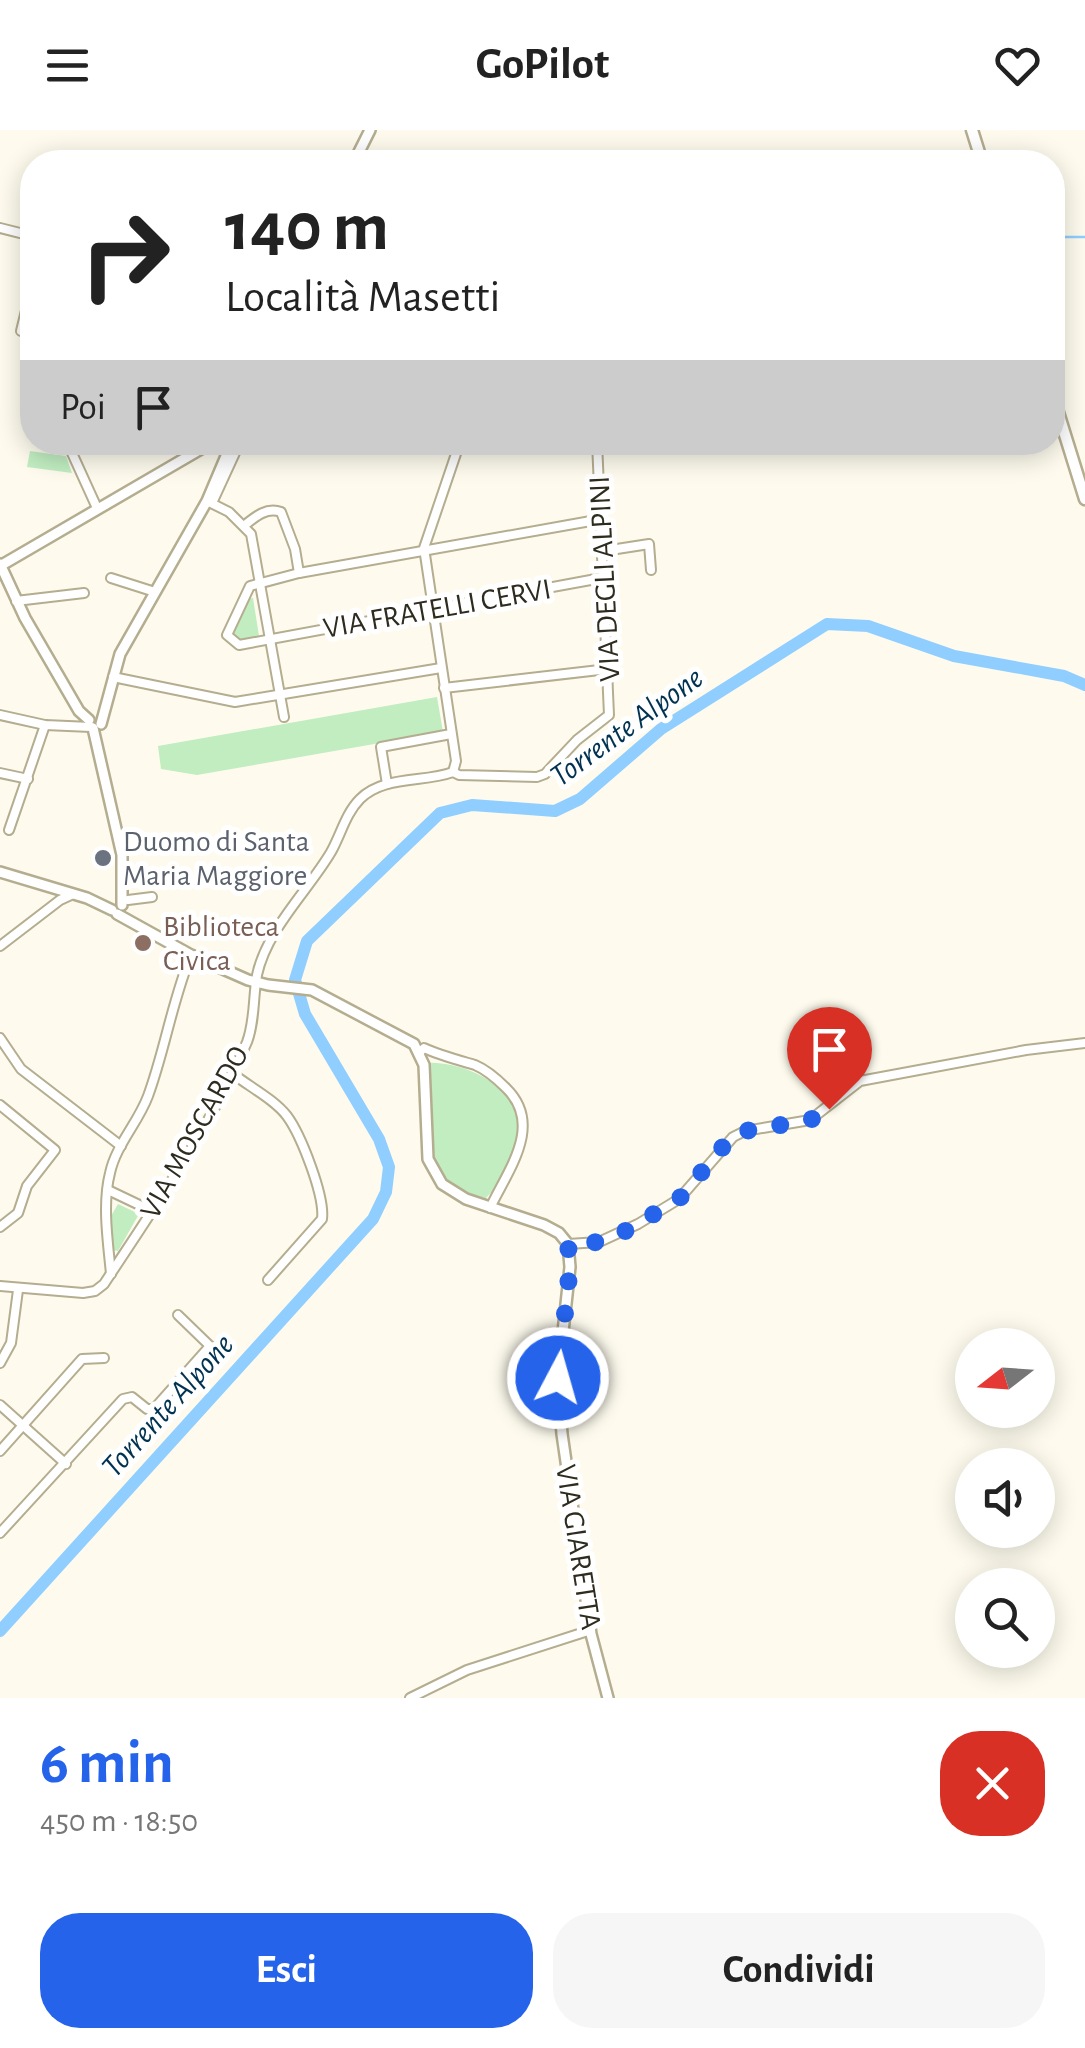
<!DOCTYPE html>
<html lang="it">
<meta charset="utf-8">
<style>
:root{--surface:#fff;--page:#f6f6f6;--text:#222;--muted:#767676;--accent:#2563eb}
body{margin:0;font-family:"Alegreya Sans",sans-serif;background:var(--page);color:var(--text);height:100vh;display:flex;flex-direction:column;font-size:38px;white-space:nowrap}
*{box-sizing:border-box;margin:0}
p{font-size:32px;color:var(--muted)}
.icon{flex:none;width:55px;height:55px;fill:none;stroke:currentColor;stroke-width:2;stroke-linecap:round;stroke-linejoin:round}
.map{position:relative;height:1568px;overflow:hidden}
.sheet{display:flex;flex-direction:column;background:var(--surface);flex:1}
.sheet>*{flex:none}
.hud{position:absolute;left:20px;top:20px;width:1045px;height:305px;border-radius:40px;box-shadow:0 5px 25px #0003;background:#fff;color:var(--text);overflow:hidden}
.needle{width:65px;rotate:253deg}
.tools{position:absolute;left:955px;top:1198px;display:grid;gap:20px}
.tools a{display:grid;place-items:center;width:100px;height:100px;border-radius:50%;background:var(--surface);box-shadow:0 5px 25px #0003;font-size:50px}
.pin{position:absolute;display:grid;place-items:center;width:85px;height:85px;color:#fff;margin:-102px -42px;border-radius:50% 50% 50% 0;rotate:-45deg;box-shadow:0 0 10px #0007}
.pin .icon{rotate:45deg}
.me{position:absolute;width:110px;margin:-55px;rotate:6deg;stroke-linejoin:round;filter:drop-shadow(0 0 8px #0008)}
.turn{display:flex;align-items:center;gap:35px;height:210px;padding:0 40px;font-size:45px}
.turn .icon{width:130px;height:130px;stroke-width:2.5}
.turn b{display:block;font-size:70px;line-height:85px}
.then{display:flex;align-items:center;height:95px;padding:0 40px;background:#0003;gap:20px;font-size:38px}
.round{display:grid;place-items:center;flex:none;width:105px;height:105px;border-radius:40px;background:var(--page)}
.headline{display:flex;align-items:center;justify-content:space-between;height:170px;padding:0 40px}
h1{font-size:60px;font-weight:700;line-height:75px;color:var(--accent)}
.button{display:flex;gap:20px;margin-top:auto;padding:20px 40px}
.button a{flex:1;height:115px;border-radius:40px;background:var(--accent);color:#fff;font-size:40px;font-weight:700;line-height:115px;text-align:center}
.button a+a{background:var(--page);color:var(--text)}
header{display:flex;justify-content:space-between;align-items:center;height:130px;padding:0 40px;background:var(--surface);font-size:45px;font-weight:700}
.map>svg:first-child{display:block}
.green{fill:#c1edc1}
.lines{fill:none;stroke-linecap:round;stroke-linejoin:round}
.stream{stroke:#8fceff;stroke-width:2.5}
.river{stroke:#8fceff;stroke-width:12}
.minor-casing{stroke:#b4ad8f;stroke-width:12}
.tertiary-casing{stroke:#b4ad8f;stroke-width:14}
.secondary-casing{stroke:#b4ad8f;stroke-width:15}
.minor{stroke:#fff;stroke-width:8}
.tertiary{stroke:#fff;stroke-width:9}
.secondary{stroke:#fff;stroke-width:10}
.route{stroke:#2563eb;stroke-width:18;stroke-dasharray:0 32.4}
.worship-dot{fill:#6b7280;stroke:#fff;stroke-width:4}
.education-dot{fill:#8d6e63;stroke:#fff;stroke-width:4}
.labels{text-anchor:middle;stroke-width:10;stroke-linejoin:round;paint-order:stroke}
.street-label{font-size:30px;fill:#2e2b1f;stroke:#fff}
.worship-label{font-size:30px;fill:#5b616d;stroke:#fff;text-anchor:start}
.education-label{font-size:30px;fill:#785e54;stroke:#fff;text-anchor:start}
.water-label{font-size:32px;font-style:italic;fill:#003251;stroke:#fff}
</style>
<header><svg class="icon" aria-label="menu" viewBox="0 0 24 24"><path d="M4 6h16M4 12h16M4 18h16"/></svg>GoPilot<svg class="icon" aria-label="heart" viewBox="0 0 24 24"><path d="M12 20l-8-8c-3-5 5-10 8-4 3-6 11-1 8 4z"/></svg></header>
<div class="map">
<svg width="1085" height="1568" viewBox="0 0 1085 1568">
<rect width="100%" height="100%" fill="#fefbee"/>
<g class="green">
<polygon points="30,321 66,326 72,343 27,337"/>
<polygon points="253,468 259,506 238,511 231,508 231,497 245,469"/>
<polygon points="437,567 443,602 197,645 161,639 158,616"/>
<path d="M 427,933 C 458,931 507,951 517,983 C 526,1009 504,1050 486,1068 C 416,1055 430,989 427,933 Z"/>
<polygon points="118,1074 139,1084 118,1121 112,1120 111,1086"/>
</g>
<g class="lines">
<polyline class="stream" points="1052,107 1085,107"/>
<polyline class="river" points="0,1501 373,1089 386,1062 389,1037 379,1009 305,884 295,850 307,811 440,683 472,675 555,681 580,669 661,599 827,494 868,496 954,526 1064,546 1085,555"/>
<g class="minor-casing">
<g id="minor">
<polyline points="0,98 32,106"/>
<polyline points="21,201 32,156"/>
<polyline points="67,312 97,378"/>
<polyline points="436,312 458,320"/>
<polyline points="207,371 229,382 251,404 284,587"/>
<polyline points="212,373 240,312"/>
<polyline points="602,389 299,443 250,456 227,505 239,515 596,449 605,452"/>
<path d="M 245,395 C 256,386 267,377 281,382 L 295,419 L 299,443"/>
<polyline points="604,421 649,414 651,440"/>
<polyline points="111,448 155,462"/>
<polyline points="16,471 84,463"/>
<polyline points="113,547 235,572 441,538"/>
<polyline points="444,558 608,539"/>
<polyline points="0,585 45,595 91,597"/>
<polyline points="453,642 456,631 424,418 460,312"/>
<polyline points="0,643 28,649"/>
<polyline points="387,654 381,617 451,604"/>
<polyline points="9,700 45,595"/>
<polyline points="128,770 152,767"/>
<polyline points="0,816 60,770 73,764"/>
<polyline points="0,908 21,939 121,1016"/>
<path d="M 420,922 L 424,918 C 439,925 458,930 475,935 C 487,940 497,949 506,958 C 544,995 508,1040 490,1078"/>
<path d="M 232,943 C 248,956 274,969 287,986 C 301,1005 325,1066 322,1089 L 268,1150"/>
<polyline points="0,975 55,1020 27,1056 18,1083 0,1097"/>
<polyline points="108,1060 152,1081"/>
<polyline points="568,1114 599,1112 638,1094 679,1069 733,1007 745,1001 810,990 860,951 1026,920 1085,913"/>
<path d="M 111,1144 C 108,1112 102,1074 110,1043 C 116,1015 138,993 148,966 C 165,920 172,871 191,825"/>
<path d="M 0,1156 L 83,1163 L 95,1161 L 104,1154 C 155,1076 210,998 247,912 C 255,891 253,867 257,845 C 267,799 308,761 331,722 C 341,704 346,683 360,669 C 384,645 424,653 453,642 L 459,645 L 537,647 L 545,644 L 577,610 L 609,585 L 597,312"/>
<polyline points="0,1233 11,1213 18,1160"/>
<polyline points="0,1275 66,1334"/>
<polyline points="0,1321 82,1229 104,1228"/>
<polyline points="0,1403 123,1269 132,1267 147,1279 154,1279 210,1216 178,1185"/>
<polyline points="410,1568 467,1540 591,1500"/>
</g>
</g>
<g class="tertiary-casing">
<g id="tertiary">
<polyline points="354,32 370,0"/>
<polyline points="0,434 25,488 79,581 89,590"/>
<polyline points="0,436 213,312"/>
<polyline points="101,594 120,524 207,371 232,312"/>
<polyline points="93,598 122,725 122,775"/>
<polyline points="0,742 87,768 112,780"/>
<polyline points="117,784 191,825 248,850 268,855 312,860 414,914 424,935 428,1029 442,1054 466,1069 544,1095 559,1103 568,1114 570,1137 558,1248 562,1304 591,1504 608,1568"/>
</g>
</g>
<g class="secondary-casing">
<g id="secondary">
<polyline points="972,0 982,32"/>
<polyline points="1052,263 1085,369"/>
</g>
</g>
<use href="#minor" class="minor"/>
<use href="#tertiary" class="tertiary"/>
<use href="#secondary" class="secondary"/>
</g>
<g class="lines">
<polyline class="route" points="558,1248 570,1137 568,1114 598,1112 622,1103 679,1069 732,1006 745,1001 810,990 829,979"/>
</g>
<circle class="worship-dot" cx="103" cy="728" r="10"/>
<circle class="education-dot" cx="143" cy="813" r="10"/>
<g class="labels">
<g class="street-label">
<text transform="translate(604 449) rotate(-93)" y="10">VIA DEGLI ALPINI</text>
<text transform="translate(437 478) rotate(-10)" y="10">VIA FRATELLI CERVI</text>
<text transform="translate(194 1002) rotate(-61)" y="10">VIA MOSCARDO</text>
<text transform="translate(579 1417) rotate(81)" y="10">VIA GIARETTA</text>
</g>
<g class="worship-label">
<text x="123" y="721">Duomo di Santa<tspan x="123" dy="34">Maria Maggiore</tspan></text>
</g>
<g class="education-label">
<text x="163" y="806">Biblioteca<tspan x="163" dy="34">Civica</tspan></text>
</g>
<g class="water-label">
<text transform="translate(626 596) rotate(-36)" y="11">Torrente Alpone</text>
<text transform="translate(167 1275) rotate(-48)" y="11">Torrente Alpone</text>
</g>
</g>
</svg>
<div class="tools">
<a><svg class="needle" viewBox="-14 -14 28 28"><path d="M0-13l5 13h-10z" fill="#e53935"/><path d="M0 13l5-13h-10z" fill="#767676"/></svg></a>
<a><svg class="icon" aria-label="sound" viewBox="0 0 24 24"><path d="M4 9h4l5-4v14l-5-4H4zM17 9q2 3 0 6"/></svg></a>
<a><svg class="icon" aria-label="search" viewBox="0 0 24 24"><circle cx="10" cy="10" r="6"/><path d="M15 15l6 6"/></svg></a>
</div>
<div class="pin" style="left:829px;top:979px;background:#d93025"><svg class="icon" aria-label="arrive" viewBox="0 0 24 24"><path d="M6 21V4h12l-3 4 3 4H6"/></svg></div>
<svg class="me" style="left:558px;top:1248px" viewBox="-20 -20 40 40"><circle r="17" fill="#2563eb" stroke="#fff" stroke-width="3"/><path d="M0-11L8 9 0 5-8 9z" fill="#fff"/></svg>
<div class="hud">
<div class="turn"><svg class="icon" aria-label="right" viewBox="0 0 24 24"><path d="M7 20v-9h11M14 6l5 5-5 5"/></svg><div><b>140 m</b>Località Masetti</div></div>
<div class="then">Poi<svg class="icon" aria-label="arrive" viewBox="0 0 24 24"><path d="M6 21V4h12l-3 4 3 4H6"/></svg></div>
</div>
</div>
<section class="sheet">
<div class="headline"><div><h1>6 min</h1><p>450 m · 18:50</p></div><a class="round" style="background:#d93025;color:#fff"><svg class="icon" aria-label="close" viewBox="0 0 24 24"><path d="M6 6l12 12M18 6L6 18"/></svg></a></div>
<div class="button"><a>Esci</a><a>Condividi</a></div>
</section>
